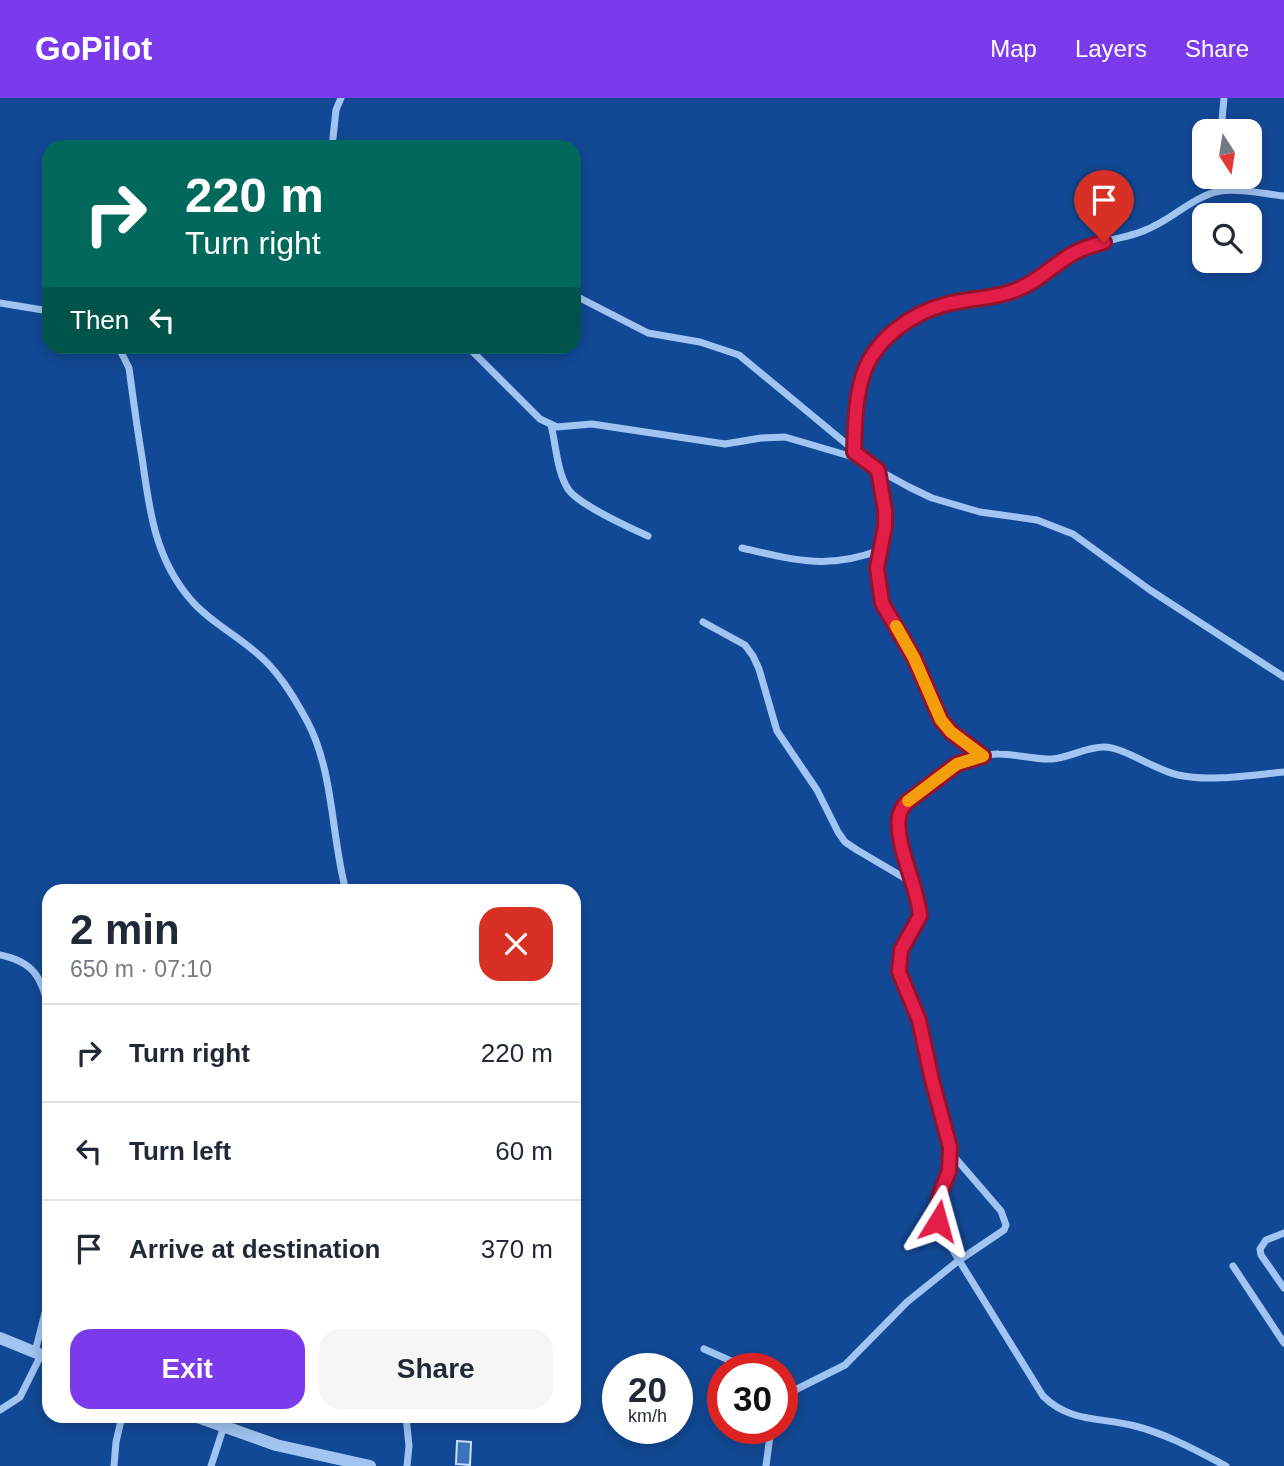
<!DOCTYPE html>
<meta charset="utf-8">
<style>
:root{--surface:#fff;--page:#f6f6f7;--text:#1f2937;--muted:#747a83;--line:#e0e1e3;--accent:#7c3aed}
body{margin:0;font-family:Helvetica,sans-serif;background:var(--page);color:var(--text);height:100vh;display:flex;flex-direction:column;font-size:26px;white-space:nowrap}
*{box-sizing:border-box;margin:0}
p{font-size:23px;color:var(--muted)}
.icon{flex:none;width:38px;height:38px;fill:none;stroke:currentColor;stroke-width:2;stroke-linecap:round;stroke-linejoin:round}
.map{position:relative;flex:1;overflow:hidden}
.sheet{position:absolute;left:42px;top:786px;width:539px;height:539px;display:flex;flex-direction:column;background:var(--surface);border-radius:21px;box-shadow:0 4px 18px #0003}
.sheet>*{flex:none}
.top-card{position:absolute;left:42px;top:42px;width:539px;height:214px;border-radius:21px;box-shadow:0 4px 18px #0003;background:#00695c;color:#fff;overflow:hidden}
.needle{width:46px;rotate:168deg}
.fabs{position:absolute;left:1192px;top:21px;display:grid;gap:14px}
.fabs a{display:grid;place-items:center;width:70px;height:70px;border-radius:14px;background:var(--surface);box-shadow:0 4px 18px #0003;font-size:35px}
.speed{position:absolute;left:602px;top:1255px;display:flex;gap:14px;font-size:35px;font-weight:700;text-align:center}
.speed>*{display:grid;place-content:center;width:91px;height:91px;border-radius:50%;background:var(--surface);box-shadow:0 4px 18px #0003;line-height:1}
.speed small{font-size:18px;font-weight:400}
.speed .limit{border:10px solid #d22;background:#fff;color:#111}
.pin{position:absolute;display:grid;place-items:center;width:60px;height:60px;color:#fff;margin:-72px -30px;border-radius:50% 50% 50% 0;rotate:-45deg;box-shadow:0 0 7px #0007}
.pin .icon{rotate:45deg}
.me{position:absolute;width:77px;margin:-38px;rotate:8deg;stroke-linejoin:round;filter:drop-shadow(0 0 5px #0008)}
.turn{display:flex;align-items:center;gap:24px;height:147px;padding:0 28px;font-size:32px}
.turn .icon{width:91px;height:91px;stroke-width:2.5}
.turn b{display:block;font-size:49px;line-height:60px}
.then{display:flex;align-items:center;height:66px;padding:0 28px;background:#0003;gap:14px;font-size:26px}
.round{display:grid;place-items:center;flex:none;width:74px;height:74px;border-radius:21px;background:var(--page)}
.overview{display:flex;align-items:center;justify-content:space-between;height:119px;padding:0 28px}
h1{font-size:42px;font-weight:600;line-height:52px}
.action{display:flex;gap:14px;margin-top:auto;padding:14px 28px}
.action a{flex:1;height:80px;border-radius:21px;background:var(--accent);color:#fff;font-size:28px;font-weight:600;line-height:80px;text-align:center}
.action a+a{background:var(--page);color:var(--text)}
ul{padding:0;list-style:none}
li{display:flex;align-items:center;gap:21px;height:98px;padding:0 28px;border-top:2px solid var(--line)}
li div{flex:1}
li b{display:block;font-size:26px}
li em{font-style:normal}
header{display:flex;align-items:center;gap:42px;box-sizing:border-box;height:98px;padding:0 35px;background:var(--accent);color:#fff}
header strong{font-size:33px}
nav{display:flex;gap:38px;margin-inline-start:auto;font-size:24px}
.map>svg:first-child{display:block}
.building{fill:#3a72be;stroke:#c9e0fd;stroke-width:2}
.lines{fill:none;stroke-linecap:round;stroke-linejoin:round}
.minor{stroke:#a1c5f3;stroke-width:7}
.tertiary{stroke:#a1c5f3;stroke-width:12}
.route-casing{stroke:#92132f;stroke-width:18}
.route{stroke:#e11d48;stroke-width:12}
.slow{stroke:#f59e0b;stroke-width:12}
</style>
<header>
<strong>GoPilot</strong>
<nav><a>Map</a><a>Layers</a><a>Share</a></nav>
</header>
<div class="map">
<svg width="1284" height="1368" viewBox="0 0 1284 1368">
<rect width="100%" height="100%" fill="#124996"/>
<polygon class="building" points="457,1343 471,1344 470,1367 456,1366"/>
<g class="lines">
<g class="minor">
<polyline points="1221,33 1224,0"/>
<polyline points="332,49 336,12 341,0"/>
<polyline points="1219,93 1219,79"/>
<polyline points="574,197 648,235 700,244 739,257 878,372 909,389 932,400 980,414 1037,422 1073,436 1150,492 1284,579"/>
<polyline points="0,205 49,213"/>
<path d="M 118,248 L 129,270 C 133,300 137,330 142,359 C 149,411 155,461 191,502 C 208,522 233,535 253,552 C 277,571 293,597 307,623 C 334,673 331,738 346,793"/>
<polyline points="467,248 540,321 557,329 592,326 725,346 761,340 785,339 860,361"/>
<path d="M 551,327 C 556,347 557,374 568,391 C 578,406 630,430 648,438"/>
<path d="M 854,354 C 856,305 856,267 894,232 C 928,201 976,208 1015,193 C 1039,183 1055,163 1078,152 C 1102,141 1131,141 1154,128 C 1175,118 1197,97 1220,93 C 1240,90 1264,96 1284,98"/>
<polyline points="878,372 885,413 885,428 877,470 882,505 914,560 941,623 951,634 983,658"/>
<path d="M 742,450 C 794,462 828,472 880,452"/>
<polyline points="703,524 745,547 753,558 759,571 777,633 817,692 838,734 845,744 857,752 913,785"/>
<path d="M 0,857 C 34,864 41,879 49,910"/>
<polyline points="1284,1135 1266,1142 1260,1151 1261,1157 1284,1190"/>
<polyline points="1233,1168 1284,1245"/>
<polyline points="704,1251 747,1270"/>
<polyline points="35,1254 49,1199"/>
<polyline points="782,1286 795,1292"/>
<polyline points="782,1303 795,1292 845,1267 907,1204 958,1163 1004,1132 1006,1127 1001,1113 951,1055"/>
<polyline points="0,1312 20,1299 41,1257"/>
<polyline points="406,1318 409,1348 407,1368"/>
<polyline points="114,1368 116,1344 122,1318"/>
<polyline points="211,1368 224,1328"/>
<polyline points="766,1368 771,1330"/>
<path d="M 1226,1368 C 1197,1353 1167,1336 1135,1328 C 1101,1319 1070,1325 1043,1298 L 944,1138 C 927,1095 955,1086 950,1050 C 947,1028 938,1006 932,984 C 927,963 926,941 919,921 C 913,903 898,886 899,866 C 899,848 914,835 921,819 C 918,790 896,744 899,719 C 899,713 903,708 907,704 C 935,683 962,655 999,656 C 1017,656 1034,662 1052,661 C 1069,660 1086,649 1104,649 C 1124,649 1155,672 1178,677 C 1209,684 1252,677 1284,674"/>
</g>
<g class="tertiary">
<polyline points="0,1240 49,1260"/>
<polyline points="195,1318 276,1347 370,1368"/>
</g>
</g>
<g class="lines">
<g class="route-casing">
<path id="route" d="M 938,1123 L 937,1111 L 940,1096 L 949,1073 L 950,1049 L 932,982 L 919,922 L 899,874 L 901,852 L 920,818 C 918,789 895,747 899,719 C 900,713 903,708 907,704 L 957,666 L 983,658 L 951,634 L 941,622 L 914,560 L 882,505 L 877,470 L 885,428 L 885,412 L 878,372 L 854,354 C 855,329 855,304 862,280 C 873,242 911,215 947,206 C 970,200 994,201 1016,192 C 1038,184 1054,166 1074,155 C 1083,150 1094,147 1104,144"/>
</g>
<use href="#route" class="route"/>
<polyline class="slow" points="896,528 914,560 941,622 951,634 983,658 957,666 908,703"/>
</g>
</svg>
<div class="fabs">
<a><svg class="needle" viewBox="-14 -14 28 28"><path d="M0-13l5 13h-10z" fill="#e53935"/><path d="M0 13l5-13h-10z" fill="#747a83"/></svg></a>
<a><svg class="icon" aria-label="search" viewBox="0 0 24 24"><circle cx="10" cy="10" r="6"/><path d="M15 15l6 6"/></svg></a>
</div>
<div class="speed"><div>20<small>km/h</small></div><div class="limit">30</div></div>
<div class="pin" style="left:1104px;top:144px;background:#d93025"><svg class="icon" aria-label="arrive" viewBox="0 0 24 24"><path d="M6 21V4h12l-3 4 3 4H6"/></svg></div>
<svg class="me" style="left:938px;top:1123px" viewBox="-20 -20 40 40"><path d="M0-17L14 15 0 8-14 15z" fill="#e11d48" stroke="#fff" stroke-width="4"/></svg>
<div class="top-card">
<div class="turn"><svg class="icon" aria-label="right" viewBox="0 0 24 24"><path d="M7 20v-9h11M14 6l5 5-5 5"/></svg><div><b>220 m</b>Turn right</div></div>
<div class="then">Then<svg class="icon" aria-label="left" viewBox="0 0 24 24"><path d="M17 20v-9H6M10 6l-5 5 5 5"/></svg></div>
</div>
<section class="sheet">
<div class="overview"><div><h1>2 min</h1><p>650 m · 07:10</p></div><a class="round" style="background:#d93025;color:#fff"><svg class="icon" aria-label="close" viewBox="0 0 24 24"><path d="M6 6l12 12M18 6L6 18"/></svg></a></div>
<ul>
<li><svg class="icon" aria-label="right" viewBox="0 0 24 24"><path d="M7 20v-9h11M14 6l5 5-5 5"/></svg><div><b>Turn right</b></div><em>220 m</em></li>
<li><svg class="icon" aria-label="left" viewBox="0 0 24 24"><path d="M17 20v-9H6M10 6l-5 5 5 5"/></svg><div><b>Turn left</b></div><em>60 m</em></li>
<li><svg class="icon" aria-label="arrive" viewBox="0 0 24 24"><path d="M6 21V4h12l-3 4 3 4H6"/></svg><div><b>Arrive at destination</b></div><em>370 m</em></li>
</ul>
<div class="action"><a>Exit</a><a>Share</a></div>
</section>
</div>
